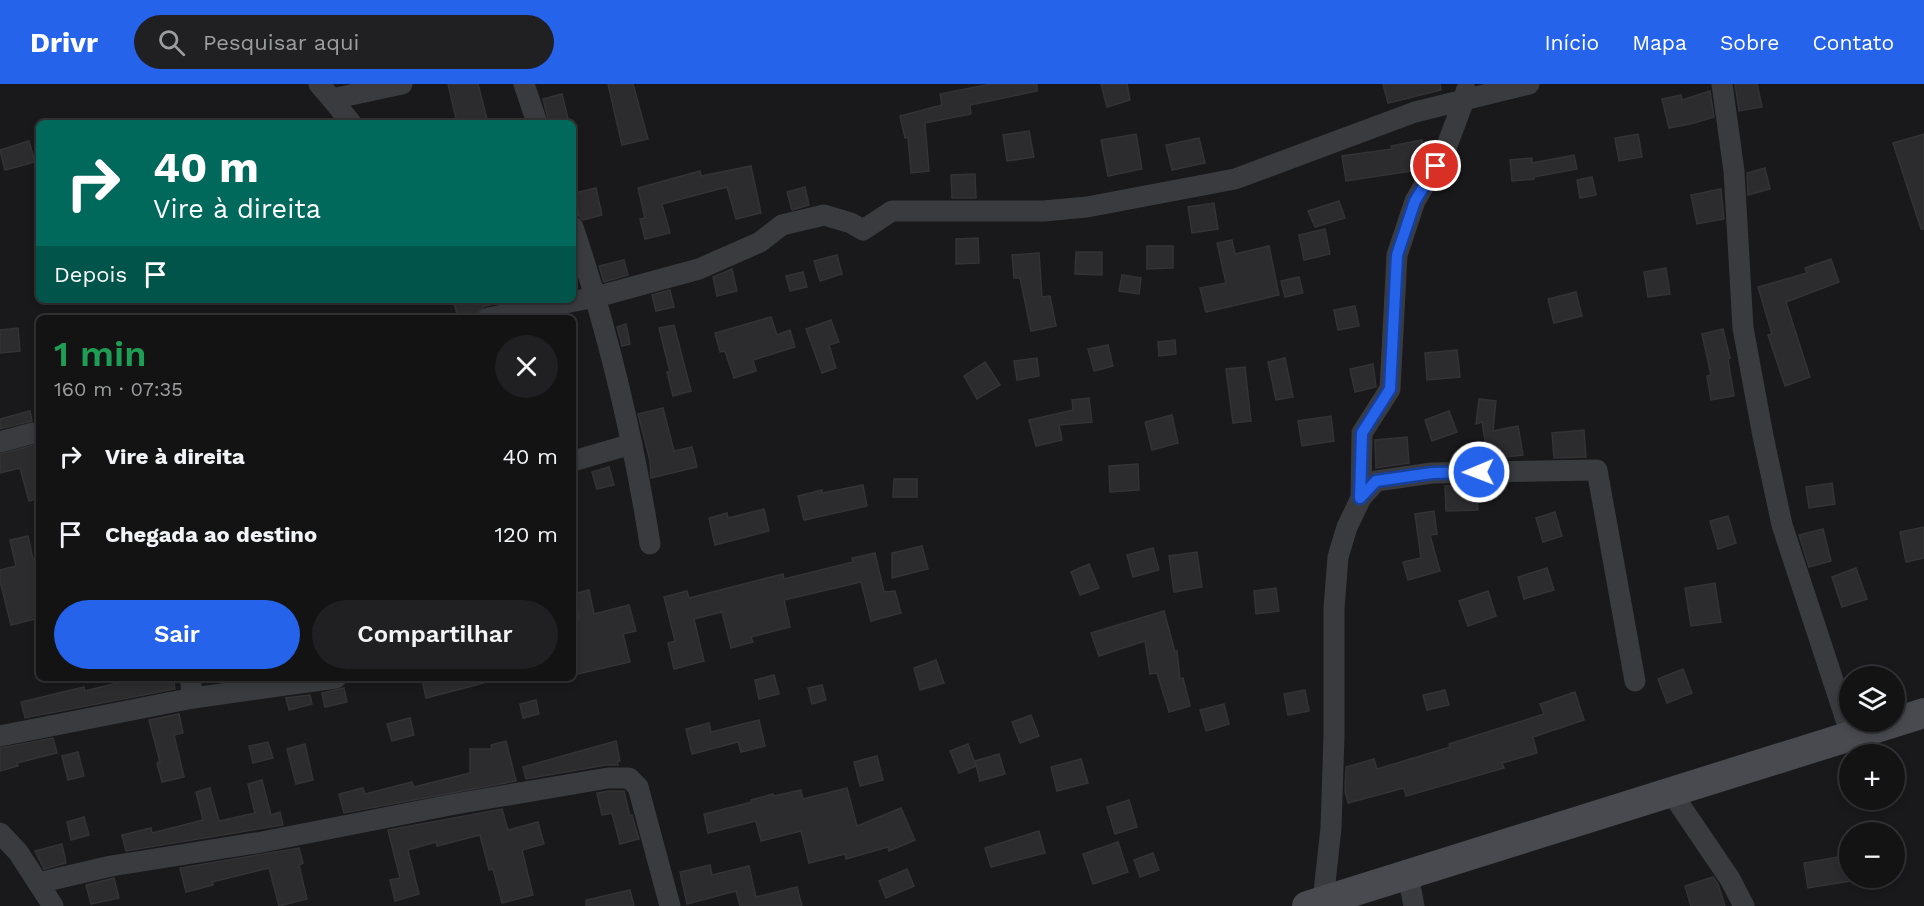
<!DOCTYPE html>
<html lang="pt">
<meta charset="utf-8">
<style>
:root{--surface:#131314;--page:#202022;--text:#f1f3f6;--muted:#9d9ea0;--line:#323234;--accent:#2563eb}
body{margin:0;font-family:"Work Sans",sans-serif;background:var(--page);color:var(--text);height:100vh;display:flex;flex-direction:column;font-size:22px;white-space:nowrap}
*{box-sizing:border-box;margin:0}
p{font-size:20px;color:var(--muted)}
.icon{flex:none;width:33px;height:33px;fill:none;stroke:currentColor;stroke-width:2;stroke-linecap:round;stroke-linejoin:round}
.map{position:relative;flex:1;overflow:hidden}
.sheet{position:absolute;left:36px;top:231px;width:540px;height:366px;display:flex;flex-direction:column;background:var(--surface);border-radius:9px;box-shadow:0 3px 9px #0003,0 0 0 2px var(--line)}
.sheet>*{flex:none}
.banner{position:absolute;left:36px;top:36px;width:540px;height:183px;border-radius:9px;box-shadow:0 3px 9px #0003,0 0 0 2px var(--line);background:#00695c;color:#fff;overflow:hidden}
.buttons{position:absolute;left:1839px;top:582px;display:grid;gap:12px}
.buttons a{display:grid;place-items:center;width:66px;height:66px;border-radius:50%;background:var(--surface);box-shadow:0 3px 9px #0003,0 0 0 2px var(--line);font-size:30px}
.pin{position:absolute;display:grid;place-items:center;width:51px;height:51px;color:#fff;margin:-26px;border:3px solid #fff;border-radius:50%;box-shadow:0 2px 6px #0007}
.me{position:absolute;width:66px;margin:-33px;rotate:269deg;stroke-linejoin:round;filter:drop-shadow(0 0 4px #0008)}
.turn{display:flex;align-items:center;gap:21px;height:126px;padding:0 18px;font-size:27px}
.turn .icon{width:78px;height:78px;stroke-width:2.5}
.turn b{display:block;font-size:42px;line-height:51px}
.then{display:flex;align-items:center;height:57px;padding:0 18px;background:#0003;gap:12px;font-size:22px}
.round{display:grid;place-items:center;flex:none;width:63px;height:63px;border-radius:32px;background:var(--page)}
.overview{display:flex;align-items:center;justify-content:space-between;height:102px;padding:0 18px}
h1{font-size:36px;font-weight:600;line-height:45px;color:#1e9e55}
.button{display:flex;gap:12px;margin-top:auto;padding:12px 18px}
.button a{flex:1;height:69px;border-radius:36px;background:var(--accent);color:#fff;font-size:24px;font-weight:600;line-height:69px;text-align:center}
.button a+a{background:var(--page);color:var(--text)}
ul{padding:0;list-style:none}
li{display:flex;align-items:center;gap:18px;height:78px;padding:0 18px}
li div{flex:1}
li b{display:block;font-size:22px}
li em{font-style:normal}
header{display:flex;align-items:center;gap:36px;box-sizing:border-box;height:84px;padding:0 30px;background:var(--accent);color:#fff}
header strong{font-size:28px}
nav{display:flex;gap:33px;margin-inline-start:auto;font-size:21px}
.search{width:420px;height:54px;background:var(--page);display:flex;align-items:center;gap:15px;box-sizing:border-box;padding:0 21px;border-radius:33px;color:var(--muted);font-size:22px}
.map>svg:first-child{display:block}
.building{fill:#2c2c2f;stroke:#333337;stroke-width:1.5}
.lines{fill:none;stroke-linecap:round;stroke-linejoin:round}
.street{stroke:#3a3b3f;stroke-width:21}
.secondary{stroke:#494a4f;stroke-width:30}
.route-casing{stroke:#184099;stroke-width:15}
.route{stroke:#2563eb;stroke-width:10}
</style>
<header>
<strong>Drivr</strong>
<div class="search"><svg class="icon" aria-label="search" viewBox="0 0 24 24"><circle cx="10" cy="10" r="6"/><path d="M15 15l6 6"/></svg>Pesquisar aqui</div>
<nav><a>Início</a><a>Mapa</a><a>Sobre</a><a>Contato</a></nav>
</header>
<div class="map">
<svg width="1924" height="822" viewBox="0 0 1924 822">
<rect width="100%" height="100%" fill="#19191b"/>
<g class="building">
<polygon points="448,0 478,0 488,39 457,39"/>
<polygon points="608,0 633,0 648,55 622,61"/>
<polygon points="991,0 1037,0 1037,7 970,21 971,30 925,39 929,87 911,89 908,53 905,54 900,32 942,21 940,10"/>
<polygon points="1101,0 1127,0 1130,16 1107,23"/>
<polygon points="1383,0 1440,0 1441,6 1388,19"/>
<polygon points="1735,0 1757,0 1762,23 1739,27"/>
<polygon points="1710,7 1714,33 1694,39 1669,44 1662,15 1681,11 1682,16"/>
<polygon points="562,10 568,35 549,39 543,15"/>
<polygon points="1029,47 1034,73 1007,77 1003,51"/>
<polygon points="1136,50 1142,85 1108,92 1101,56"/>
<polygon points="1638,50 1642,73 1619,77 1615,54"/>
<polygon points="1924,50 1924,145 1921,145 1893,59"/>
<polygon points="1199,54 1205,79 1172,86 1166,61"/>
<polygon points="1422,56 1425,74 1418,86 1346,97 1342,72 1392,65 1391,62"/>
<polygon points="29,57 35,78 5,86 0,66"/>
<polygon points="1574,71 1577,85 1534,93 1534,95 1512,97 1510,76 1532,74 1532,79"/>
<polygon points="751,82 761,129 736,135 727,103 662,120 670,149 645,155 640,135 645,134 638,104 700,87 701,92"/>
<polygon points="1765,84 1770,105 1748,111 1747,89"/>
<polygon points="975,90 976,114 952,114 951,91"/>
<polygon points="1592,93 1596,111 1580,114 1577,96"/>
<polygon points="805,103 809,121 792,126 787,108"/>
<polygon points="596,104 602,131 583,136 579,132 574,109"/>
<polygon points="1721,105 1724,135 1697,140 1691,111"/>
<polygon points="1339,117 1345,134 1315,143 1308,127"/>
<polygon points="1214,119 1218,145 1192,149 1188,123"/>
<polygon points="1325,145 1330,170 1304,176 1299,151"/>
<polygon points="978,154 979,179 956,180 956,155"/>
<polygon points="1232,156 1235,170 1269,162 1279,211 1206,228 1200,204 1226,199 1217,159"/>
<polygon points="1147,162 1173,162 1173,184 1147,185"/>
<polygon points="1076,168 1102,168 1102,191 1075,190"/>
<polygon points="1039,169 1042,213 1050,212 1056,242 1031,247 1020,194 1014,194 1012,171"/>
<polygon points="837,171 842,190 820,197 814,177"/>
<polygon points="1831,175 1839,198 1786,218 1810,293 1785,302 1768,251 1772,250 1758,203 1807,189 1805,184"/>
<polygon points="624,176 628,191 604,198 599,182"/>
<polygon points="1666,184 1670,210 1648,213 1644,188"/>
<polygon points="732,185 737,207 717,212 713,193"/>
<polygon points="803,188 807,203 790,207 786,192"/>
<polygon points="1122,191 1141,194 1139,210 1119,207"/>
<polygon points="1299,193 1303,209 1285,213 1281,197"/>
<polygon points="670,206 674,223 656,227 652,211"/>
<polygon points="1576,208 1582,232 1554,239 1548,215"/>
<polygon points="453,216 505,216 505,218 485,222 477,229 458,233"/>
<polygon points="1355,222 1359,242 1338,246 1334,226"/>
<polygon points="771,233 777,251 790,246 795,263 753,276 756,287 734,294 725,267 720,268 715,249"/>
<polygon points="831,236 839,258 829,261 836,284 822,289 806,245"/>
<polygon points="626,240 630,260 622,262 617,243"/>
<polygon points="674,241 691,307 673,312 667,288 670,288 659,244"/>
<polygon points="18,244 20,267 0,269 0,246"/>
<polygon points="1723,245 1730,274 1728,275 1734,312 1711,316 1707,292 1711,291 1702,250"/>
<polygon points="1175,256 1176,270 1159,272 1158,258"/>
<polygon points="1108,261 1113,282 1094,287 1088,265"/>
<polygon points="1457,266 1460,293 1427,296 1425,269"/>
<polygon points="1037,274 1039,292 1017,296 1014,277"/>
<polygon points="1285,274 1293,313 1276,316 1268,278"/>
<polygon points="985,278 1000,301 977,315 964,292"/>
<polygon points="1373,280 1376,303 1355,308 1350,285"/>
<polygon points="1245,283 1251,337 1233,339 1226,285"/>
<polygon points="1089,314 1092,338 1059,341 1062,356 1036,362 1029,336 1073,326 1072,316"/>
<polygon points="1479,315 1496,317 1493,347 1518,342 1523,371 1488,375 1482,338 1476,340"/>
<polygon points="663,324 674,367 692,363 697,383 651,394 650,377 638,330"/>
<polygon points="30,327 32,337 0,345 0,335"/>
<polygon points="1449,327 1457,348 1432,357 1425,336"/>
<polygon points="1172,331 1178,359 1152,366 1145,338"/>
<polygon points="1331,332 1334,357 1302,362 1298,337"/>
<polygon points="1584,346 1586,373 1554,374 1552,349"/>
<polygon points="1407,353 1409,379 1376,384 1375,356"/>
<polygon points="38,360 39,379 34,381 39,402 39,414 29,417 20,384 0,389 0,370"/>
<polygon points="1138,380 1139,406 1110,408 1109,382"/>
<polygon points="609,383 614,401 597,405 592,388"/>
<polygon points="894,395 917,395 917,413 893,413"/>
<polygon points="1832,399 1835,420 1809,424 1806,403"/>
<polygon points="863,401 867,422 804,436 798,412 822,406 822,409"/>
<polygon points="1476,401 1478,426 1446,427 1445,402"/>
<polygon points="764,425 769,447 715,461 709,434 727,429 728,434"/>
<polygon points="1434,427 1437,450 1430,451 1440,487 1408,496 1403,478 1421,474 1415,430"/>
<polygon points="1555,428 1562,452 1543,458 1536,434"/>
<polygon points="1728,432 1736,459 1718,465 1710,437"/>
<polygon points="1924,443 1924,474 1906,478 1900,448"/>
<polygon points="1823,445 1831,477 1809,483 1799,451"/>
<polygon points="28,452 33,475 39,474 39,534 11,541 0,497 0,486 16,482 10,456"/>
<polygon points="922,462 928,485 892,494 892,469"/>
<polygon points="1153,464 1159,486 1133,493 1127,471"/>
<polygon points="1197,468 1202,503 1174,508 1169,472"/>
<polygon points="875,469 884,508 895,507 901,529 871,537 861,498 784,516 790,543 751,553 753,558 731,564 722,528 694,535 704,577 674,585 668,559 675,557 664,513 687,507 689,514 783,490 784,495 853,478 852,474"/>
<polygon points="1089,480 1099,504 1080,511 1071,488"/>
<polygon points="1547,484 1554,506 1524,515 1518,493"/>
<polygon points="1856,484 1867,515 1842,523 1832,493"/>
<polygon points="1715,499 1721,538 1691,542 1685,504"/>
<polygon points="1276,504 1279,527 1256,530 1254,507"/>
<polygon points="589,506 594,530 629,521 636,547 623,550 630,578 573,591 573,534 579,534 573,510"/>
<polygon points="1488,507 1496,532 1468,542 1459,517"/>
<polygon points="1164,527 1175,568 1177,567 1180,595 1183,594 1190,622 1169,628 1157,589 1150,590 1145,557 1099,572 1091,549"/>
<polygon points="936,576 944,599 920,606 914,584"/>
<polygon points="1683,585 1692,609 1667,619 1658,595"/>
<polygon points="774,591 779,610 759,615 755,596"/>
<polygon points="137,594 173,594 175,605 25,634 21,618 84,603 85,607"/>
<polygon points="422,594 484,594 484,599 426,614"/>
<polygon points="822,601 826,616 812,620 808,604"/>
<polygon points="344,604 347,618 325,623 322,609"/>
<polygon points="1305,606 1309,627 1288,631 1284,610"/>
<polygon points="1445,606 1449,621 1427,626 1423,611"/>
<polygon points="1575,608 1584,636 1533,653 1537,669 1502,679 1504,684 1406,712 1404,704 1348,719 1345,707 1346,683 1374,675 1377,685 1450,663 1449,660 1544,630 1540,620"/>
<polygon points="310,611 312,620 289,626 286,614"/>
<polygon points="536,616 539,630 523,634 520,620"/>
<polygon points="1224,620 1229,640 1206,647 1200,626"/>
<polygon points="179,630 183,649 174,651 184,693 162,698 157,679 160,678 149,636"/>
<polygon points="1031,631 1039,652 1020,659 1012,638"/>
<polygon points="410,634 414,651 392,657 387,640"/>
<polygon points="759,636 765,662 741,668 738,658 692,670 686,645 709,639 711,648"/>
<polygon points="53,654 57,669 17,679 18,682 0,687 0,664"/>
<polygon points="506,657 516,697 344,729 339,710 363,704 365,710 412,698 414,703 470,689 470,665 492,665 491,661"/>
<polygon points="616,657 620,677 617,677 618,681 606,681 526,695 523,683"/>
<polygon points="268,658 273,674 253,679 249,662"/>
<polygon points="305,660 313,696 296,700 287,665"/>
<polygon points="968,660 976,682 959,689 950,667"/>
<polygon points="78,668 84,692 68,696 62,672"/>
<polygon points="999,670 1005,690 980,697 975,677"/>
<polygon points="877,672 883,696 860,702 854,678"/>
<polygon points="1081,675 1088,699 1057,707 1051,683"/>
<polygon points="262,696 271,731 280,728 283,741 126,767 122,751 151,744 152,749 203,736 196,708 210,704 219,737 255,729 248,700"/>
<polygon points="847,704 857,742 901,724 915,756 889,767 888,763 846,775 845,770 809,779 801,747 761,757 756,737 708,749 704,730 752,718 751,716 773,710 774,712 801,706 803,715"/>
<polygon points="609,707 624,707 630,732 632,731 639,755 620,760 612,729 602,731 597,709"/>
<polygon points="1129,716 1137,743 1115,750 1107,723"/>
<polygon points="502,725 508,746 538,738 544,760 522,766 533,811 502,819 493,785 489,786 480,751 437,762 436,758 408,766 419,810 395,817 390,796 400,794 388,746"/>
<polygon points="84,733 89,751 71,756 67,738"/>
<polygon points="1039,747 1045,769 991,783 985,764"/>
<polygon points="1118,758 1128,788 1093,800 1083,770"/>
<polygon points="62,760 66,779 44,785 35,767"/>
<polygon points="299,764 303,779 299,781 307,815 279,822 269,784 212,798 213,801 186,808 180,784"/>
<polygon points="1153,769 1159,786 1140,793 1134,776"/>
<polygon points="1850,771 1850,797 1808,804 1804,779"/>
<polygon points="710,781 712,791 749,782 756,813 797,803 802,822 740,822 736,807 687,820 680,788"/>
<polygon points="907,785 914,802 886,814 879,797"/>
<polygon points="1713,793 1718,800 1725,822 1691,822 1685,802"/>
<polygon points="114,794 119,814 91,820 86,801"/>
<polygon points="630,806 634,822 586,822 586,816"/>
</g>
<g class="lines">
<g class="street">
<polyline points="319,0 332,15 402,0"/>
<polyline points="524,0 537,39"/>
<polyline points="1722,0 1734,87 1743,244 1763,352 1782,441 1851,651"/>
<polyline points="332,15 351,39"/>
<path d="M 573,143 C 608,247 633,352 650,460"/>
<polyline points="488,234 596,213 699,185 760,158 782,141 824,131 851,139 863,146 892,127 1044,127 1087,123 1235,95 1415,28 1529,0"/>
<polyline points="0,358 33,349"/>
<polyline points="573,377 632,360"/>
<polyline points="1361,414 1362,349 1390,305 1397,171 1415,117 1446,64 1464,16 1466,7"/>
<polyline points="190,594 193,614"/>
<polyline points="0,652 193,614 336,594"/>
<polyline points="1671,708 1730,795 1744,822"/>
<polyline points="0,749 18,768 53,822"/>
<polyline points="1408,791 1414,822"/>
<polyline points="38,799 111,782 262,758 455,720 608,694 629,694 638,703 670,822"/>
<polyline points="1323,817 1331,744 1334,652 1334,524 1338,473 1347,443 1361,414 1376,397 1432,389 1597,386 1635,597"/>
</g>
<polyline class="secondary" points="1307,822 1924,629"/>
</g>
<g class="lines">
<g class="route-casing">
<polyline id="route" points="1436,82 1415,117 1397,171 1390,305 1362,349 1360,414 1376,397 1432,389 1479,388"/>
</g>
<use href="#route" class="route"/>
</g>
</svg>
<div class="buttons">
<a><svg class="icon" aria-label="layers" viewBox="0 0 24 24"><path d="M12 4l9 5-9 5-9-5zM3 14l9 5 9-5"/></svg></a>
<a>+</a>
<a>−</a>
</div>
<div class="pin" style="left:1436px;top:82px;background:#d93025"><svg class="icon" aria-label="arrive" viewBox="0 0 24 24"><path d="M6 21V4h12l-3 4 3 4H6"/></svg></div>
<svg class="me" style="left:1479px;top:388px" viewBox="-20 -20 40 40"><circle r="17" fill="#2563eb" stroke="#fff" stroke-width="3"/><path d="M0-11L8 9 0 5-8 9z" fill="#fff"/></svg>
<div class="banner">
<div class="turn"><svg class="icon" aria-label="right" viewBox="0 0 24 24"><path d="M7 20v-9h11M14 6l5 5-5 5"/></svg><div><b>40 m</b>Vire à direita</div></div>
<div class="then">Depois<svg class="icon" aria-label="arrive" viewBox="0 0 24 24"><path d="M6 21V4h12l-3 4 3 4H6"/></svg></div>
</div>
<section class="sheet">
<div class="overview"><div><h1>1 min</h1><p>160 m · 07:35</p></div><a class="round"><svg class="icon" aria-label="close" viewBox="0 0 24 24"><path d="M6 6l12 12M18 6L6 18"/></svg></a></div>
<ul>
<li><svg class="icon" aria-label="right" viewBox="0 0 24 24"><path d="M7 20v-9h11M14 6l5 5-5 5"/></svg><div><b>Vire à direita</b></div><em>40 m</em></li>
<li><svg class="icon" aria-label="arrive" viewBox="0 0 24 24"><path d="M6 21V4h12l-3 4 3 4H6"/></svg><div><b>Chegada ao destino</b></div><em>120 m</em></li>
</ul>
<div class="button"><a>Sair</a><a>Compartilhar</a></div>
</section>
</div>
